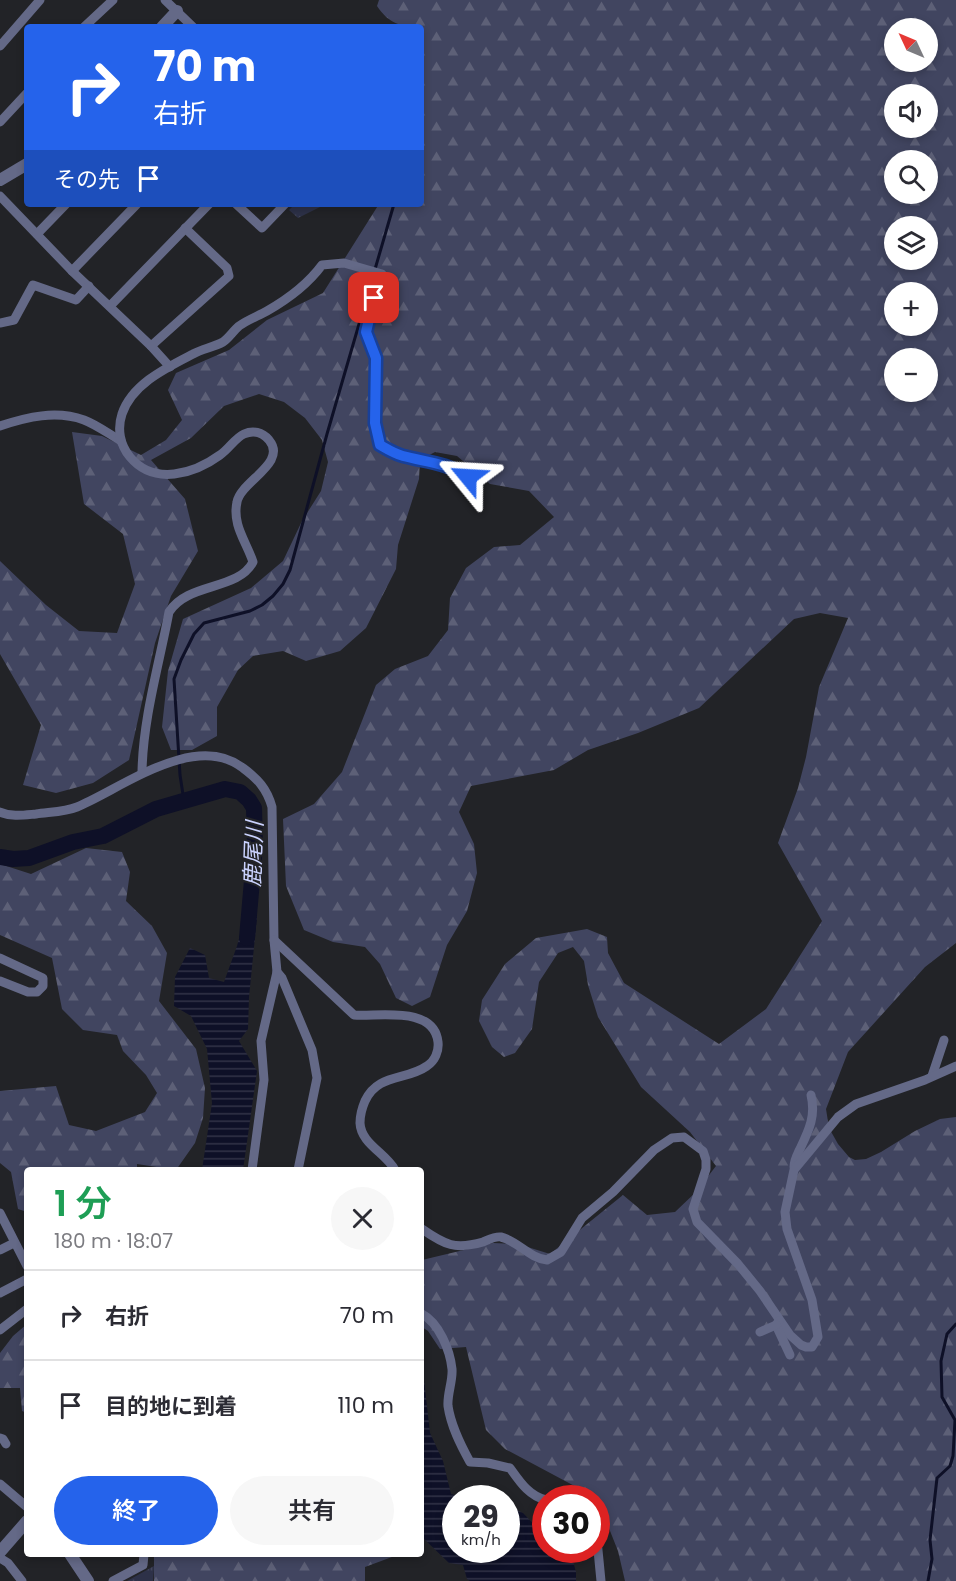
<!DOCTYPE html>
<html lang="ja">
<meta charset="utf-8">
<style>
:root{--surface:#fff;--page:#f7f7f7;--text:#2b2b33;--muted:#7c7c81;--line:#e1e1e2;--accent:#2563eb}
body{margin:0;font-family:Poppins,"Noto Sans JP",sans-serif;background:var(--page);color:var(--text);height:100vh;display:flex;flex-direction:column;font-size:22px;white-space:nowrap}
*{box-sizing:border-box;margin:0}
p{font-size:20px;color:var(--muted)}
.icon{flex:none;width:33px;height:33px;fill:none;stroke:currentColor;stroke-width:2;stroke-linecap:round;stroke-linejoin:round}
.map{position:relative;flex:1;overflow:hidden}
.panel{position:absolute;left:24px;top:1167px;width:400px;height:390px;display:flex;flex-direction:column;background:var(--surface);border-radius:6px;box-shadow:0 3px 9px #0003}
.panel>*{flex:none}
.guide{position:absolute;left:24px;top:24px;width:400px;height:183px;border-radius:6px;box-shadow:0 3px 9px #0003;background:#2563eb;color:#fff;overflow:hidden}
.needle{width:39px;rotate:314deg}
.buttons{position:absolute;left:884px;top:18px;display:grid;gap:12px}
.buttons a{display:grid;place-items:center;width:54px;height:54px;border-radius:50%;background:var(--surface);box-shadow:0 3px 9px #0003;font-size:30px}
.speed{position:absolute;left:442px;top:1485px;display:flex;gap:12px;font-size:30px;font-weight:700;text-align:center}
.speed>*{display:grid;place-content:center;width:78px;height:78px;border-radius:50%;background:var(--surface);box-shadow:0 3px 9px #0003;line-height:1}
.speed small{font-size:15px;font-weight:400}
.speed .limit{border:9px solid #d22;background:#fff;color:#111}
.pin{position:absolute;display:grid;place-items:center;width:51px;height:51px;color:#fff;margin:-26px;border-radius:12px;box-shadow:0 3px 9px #0006}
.me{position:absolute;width:66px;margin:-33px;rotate:297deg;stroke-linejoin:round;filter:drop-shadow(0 0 4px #0008)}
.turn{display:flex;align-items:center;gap:21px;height:126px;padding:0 30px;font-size:27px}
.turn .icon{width:78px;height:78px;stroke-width:2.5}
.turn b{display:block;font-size:42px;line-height:51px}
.then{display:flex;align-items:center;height:57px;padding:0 30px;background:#0003;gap:12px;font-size:22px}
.round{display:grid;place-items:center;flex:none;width:63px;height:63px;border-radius:32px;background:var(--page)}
.headline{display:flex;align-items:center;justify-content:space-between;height:102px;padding:0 30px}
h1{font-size:36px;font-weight:600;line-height:45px;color:#1e9e55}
.action{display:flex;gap:12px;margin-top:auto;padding:12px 30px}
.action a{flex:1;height:69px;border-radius:36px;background:var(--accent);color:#fff;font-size:24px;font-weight:600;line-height:69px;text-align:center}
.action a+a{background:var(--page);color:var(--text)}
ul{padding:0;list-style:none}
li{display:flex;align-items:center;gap:18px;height:90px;padding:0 30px;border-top:2px solid var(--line)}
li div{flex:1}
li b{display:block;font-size:22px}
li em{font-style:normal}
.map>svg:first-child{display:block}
.grass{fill:url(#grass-tufts)}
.forest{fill:url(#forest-firs);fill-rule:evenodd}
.water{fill:url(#water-rules)}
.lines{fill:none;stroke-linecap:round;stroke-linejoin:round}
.stream{stroke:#0e1027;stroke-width:3}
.river{stroke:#0e1027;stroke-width:16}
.minor{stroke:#646987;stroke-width:9}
.tertiary{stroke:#646987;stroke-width:12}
.route-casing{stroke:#184099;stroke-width:15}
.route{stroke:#2563eb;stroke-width:10}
.labels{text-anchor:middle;stroke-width:4.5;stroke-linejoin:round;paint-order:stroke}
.water-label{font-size:22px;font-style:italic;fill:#cad2fd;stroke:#222327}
</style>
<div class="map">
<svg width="956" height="1581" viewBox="0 0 956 1581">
<defs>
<pattern id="grass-tufts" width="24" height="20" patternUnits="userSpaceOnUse" patternTransform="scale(1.5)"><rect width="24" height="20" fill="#2d3148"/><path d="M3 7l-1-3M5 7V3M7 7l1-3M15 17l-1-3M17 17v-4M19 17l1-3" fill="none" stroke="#42455a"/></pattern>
<pattern id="forest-firs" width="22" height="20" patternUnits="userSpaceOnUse" patternTransform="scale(1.5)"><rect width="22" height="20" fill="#414560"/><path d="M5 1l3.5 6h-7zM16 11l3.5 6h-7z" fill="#5d6077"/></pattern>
<pattern id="water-rules" width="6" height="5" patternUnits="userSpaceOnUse" patternTransform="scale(1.5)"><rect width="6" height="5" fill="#0e1027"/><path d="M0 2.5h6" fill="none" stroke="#323347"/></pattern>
</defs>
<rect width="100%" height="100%" fill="#222327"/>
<g class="grass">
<polygon points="295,204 336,204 322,206 298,218 289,210"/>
<polygon points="154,1566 153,1581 127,1581"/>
</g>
<g class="forest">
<path d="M 379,0 L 956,0 L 956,943 L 925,967 L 848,1052 L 826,1109 L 829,1128 L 838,1144 L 849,1157 L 855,1160 L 866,1159 L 881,1152 L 915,1131 L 940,1119 L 956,1117 L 956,1581 L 625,1581 L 618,1551 L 597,1498 L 505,1449 L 486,1430 L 466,1347 L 440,1349 L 428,1331 L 422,1327 L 422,1260 L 493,1243 L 518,1244 L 550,1254 L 623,1195 L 647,1215 L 675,1212 L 696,1192 L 716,1166 L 690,1132 L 641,1087 L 598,1017 L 588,985 L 584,961 L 573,947 L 558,953 L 539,982 L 532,1029 L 515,1053 L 504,1057 L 492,1047 L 479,1021 L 482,1000 L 505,964 L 536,938 L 587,929 L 607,937 L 608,953 L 624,983 L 719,1044 L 766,1009 L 822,921 L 778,843 L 798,788 L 806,757 L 819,687 L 848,618 L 820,613 L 794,619 L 699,708 L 638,733 L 588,750 L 554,770 L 471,786 L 459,812 L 474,844 L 477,873 L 467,911 L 447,945 L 430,997 L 412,1006 L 396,998 L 380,964 L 365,947 L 333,942 L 304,930 L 286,886 L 283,819 L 314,804 L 342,772 L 376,685 L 395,669 L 428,656 L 448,630 L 450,598 L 466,568 L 494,547 L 520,545 L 554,517 L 529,491 L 490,484 L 457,456 L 435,452 L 420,460 L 419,479 L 398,545 L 396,569 L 366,628 L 340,651 L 306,661 L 283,651 L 253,656 L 238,670 L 217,707 L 217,736 L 192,750 L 171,750 L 162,727 L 168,671 L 183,619 L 251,588 L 283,561 L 302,521 L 321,491 L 328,462 L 322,440 L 305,418 L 284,402 L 259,394 L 224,406 L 191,438 L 151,460 L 185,499 L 198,551 L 171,596 L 155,643 L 129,760 L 93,783 L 56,793 L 23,785 L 41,725 L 0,654 L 0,561 L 46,605 L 79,631 L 117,633 L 135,584 L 123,534 L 84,504 L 72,432 L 102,436 L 141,455 L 166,440 L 182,420 L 168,390 L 176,373 L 229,350 L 267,320 L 323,293 L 379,204 L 422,204 L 422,27 C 401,27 389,24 377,6 ZM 894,28 L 927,28 L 927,62 L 894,62 ZM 894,94 L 927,94 L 927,128 L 894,128 ZM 894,160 L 927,160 L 927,194 L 894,194 ZM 894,226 L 927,226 L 927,260 L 894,260 ZM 894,292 L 927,292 L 927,326 L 894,326 ZM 894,358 L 927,358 L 927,392 L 894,392 Z"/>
<polygon points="86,848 122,852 130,872 126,901 152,926 167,953 159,1001 196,1049 205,1088 203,1118 195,1143 176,1170 137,1164 137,1170 27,1170 27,1212 18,1209 11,1172 0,1163 0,1091 56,1086 69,1125 96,1131 145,1112 157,1093 146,1075 123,1051 117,1035 83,1030 62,1009 52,958 0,935 0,864 31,874"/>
<polygon points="27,1324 27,1413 22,1411 20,1388 0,1388 0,1353 13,1336"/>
<polygon points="154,1554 400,1554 365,1567 365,1581 154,1581"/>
</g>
<g class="water">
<polygon points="245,917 257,917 249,997 248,1029 239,1041 257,1071 243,1170 202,1170 212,1103 207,1049 191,1016 174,1006 175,977 190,948 205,955 209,978 224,982 237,946"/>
<polygon points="422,1362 430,1433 443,1461 451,1494 466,1498 456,1498 456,1550 507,1550 507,1505 523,1513 546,1537 546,1550 570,1550 576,1572 576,1581 470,1581 467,1579 463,1565 449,1563 423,1538"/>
</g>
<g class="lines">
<g class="stream">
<polyline points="184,801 180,775 174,679 181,660 194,634 204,623 250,611 262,605 273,596 283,584 290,570 327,434 394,204"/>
<polyline points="928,1581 932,1559 930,1540 937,1478 950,1466 953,1456 955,1420 942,1397 941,1361 947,1334 956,1324"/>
</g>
<polyline class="river" points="0,857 13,859 29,858 73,842 103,836 156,809 225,789 240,792 249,800 254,808 255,846 247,938"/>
<g class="minor">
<polyline points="165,0 193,27"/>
<polyline points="84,27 113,0"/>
<polyline points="0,46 40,0"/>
<polyline points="0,122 27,93"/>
<polyline points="0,196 72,271 151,346 170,367"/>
<polyline points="236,204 262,228 285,204"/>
<polyline points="37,234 66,204"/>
<polyline points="72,271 137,204"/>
<polyline points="110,306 209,204"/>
<polyline points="0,323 14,320 33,285 76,300 89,286"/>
<polyline points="151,346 229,276 227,268 185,228"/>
<path d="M 0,426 C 27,417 56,410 84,420 C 97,425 109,434 121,441"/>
<path d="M 142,772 C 143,718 159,665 169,612 C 188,582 238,591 253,562 C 246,541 232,525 237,502 C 241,481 288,463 269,440 C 262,432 253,430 244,434 C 235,438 229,449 220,455 C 194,474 154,486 130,457 C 120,445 117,429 122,414 C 132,384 166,368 193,354 C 202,349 214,347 223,342 C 229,338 233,331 239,326 C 247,320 258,316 267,311 C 288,299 308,284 322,265 L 344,263 L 382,274 L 366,332 L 376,358 L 375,424 L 380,445 L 400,456 L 439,463 L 457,470 L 478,484"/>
<path d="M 0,812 C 11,817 24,815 36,814 C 49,812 65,812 77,807 C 122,788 195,731 243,768 C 258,779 267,789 272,807 L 274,940 L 277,972 L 282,978 L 312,1050 L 317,1078 L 298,1170"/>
<path d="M 274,940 L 354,1015 C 378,1017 434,1005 438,1042 C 439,1051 435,1061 427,1066 C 406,1081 378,1073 365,1101 C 362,1108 360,1116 360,1123 C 361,1144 386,1153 395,1170"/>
<polyline points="0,958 43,978 43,986 37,992 28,992 0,981"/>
<polyline points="932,1076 944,1040"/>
<path d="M 794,1167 C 794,1160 797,1155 800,1149 C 809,1130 816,1116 811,1095"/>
<polyline points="252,1170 264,1080 261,1041 277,972"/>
<polyline points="0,1213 27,1266"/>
<path d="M 422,1229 C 445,1245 455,1250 483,1242 C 488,1240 495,1236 501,1237 C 518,1241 529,1258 547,1260 L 561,1252 L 582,1218 L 613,1192 L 654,1150 L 672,1138 L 684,1137 L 703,1151 L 706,1160 L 706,1169 L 693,1209 L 697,1222 L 738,1264 L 760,1291 L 790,1335 L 801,1345 L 806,1347 L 812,1347 L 818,1337 L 812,1300 L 787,1229 L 785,1212 L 794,1170 L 838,1117 L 856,1104 L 925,1080 L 956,1066"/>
<polyline points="0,1250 14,1243"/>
<polyline points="0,1293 27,1279"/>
<path d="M 422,1314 C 439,1323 450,1350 452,1369 C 453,1381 447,1394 448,1406 C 451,1426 460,1444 470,1462 L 488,1463 L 510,1468 C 520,1482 529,1496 546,1500"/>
<polyline points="779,1321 776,1325 790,1355"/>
<polyline points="0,1330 27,1309"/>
<polyline points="760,1332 776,1325"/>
<polyline points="0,1438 3,1439 6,1444"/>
<polyline points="0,1484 27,1507"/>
<polyline points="597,1540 601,1581"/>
<polyline points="0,1558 8,1563 22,1581"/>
<polyline points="113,1581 143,1565 144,1554"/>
</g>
<g class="tertiary">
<polyline points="162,27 177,11"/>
<polyline points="0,180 27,164"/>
<polyline points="0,1552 27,1521"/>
<polyline points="70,1554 88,1581"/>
</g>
</g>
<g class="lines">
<g class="route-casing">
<path id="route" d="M 374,298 L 366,332 L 376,358 L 375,423 L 380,445 C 387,449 395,454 403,456 C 426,462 448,463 468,477"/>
</g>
<use href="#route" class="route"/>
</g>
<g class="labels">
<g class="water-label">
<text transform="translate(253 854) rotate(-88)" y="8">鹿尾川</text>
</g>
</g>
</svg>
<div class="buttons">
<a><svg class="needle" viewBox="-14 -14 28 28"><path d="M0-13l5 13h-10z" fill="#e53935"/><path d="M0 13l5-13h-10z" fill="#7c7c81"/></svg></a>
<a><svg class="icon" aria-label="sound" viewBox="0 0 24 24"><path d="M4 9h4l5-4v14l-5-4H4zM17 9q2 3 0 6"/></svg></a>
<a><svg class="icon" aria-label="search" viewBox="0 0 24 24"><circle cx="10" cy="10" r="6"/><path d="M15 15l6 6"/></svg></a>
<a><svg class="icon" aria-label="layers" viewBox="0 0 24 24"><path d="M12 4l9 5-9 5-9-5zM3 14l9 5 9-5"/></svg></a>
<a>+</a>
<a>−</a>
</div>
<div class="speed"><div>29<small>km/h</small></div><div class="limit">30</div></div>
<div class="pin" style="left:374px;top:298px;background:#d93025"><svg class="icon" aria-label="arrive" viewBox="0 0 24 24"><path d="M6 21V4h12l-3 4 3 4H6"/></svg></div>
<svg class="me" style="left:468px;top:477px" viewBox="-20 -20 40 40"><path d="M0-17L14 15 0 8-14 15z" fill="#2563eb" stroke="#fff" stroke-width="4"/></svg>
<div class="guide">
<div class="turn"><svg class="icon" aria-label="right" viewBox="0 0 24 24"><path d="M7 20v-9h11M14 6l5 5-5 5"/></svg><div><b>70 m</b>右折</div></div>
<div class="then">その先<svg class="icon" aria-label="arrive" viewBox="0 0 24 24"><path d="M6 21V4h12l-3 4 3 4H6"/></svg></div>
</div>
<section class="panel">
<div class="headline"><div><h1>1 分</h1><p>180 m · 18:07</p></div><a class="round"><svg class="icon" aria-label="close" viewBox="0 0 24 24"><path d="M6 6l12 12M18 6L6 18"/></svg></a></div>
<ul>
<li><svg class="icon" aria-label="right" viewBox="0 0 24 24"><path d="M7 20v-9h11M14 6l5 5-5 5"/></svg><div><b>右折</b></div><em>70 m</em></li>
<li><svg class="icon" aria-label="arrive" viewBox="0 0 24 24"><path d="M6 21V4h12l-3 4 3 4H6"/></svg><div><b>目的地に到着</b></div><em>110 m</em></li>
</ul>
<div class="action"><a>終了</a><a>共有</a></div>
</section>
</div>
